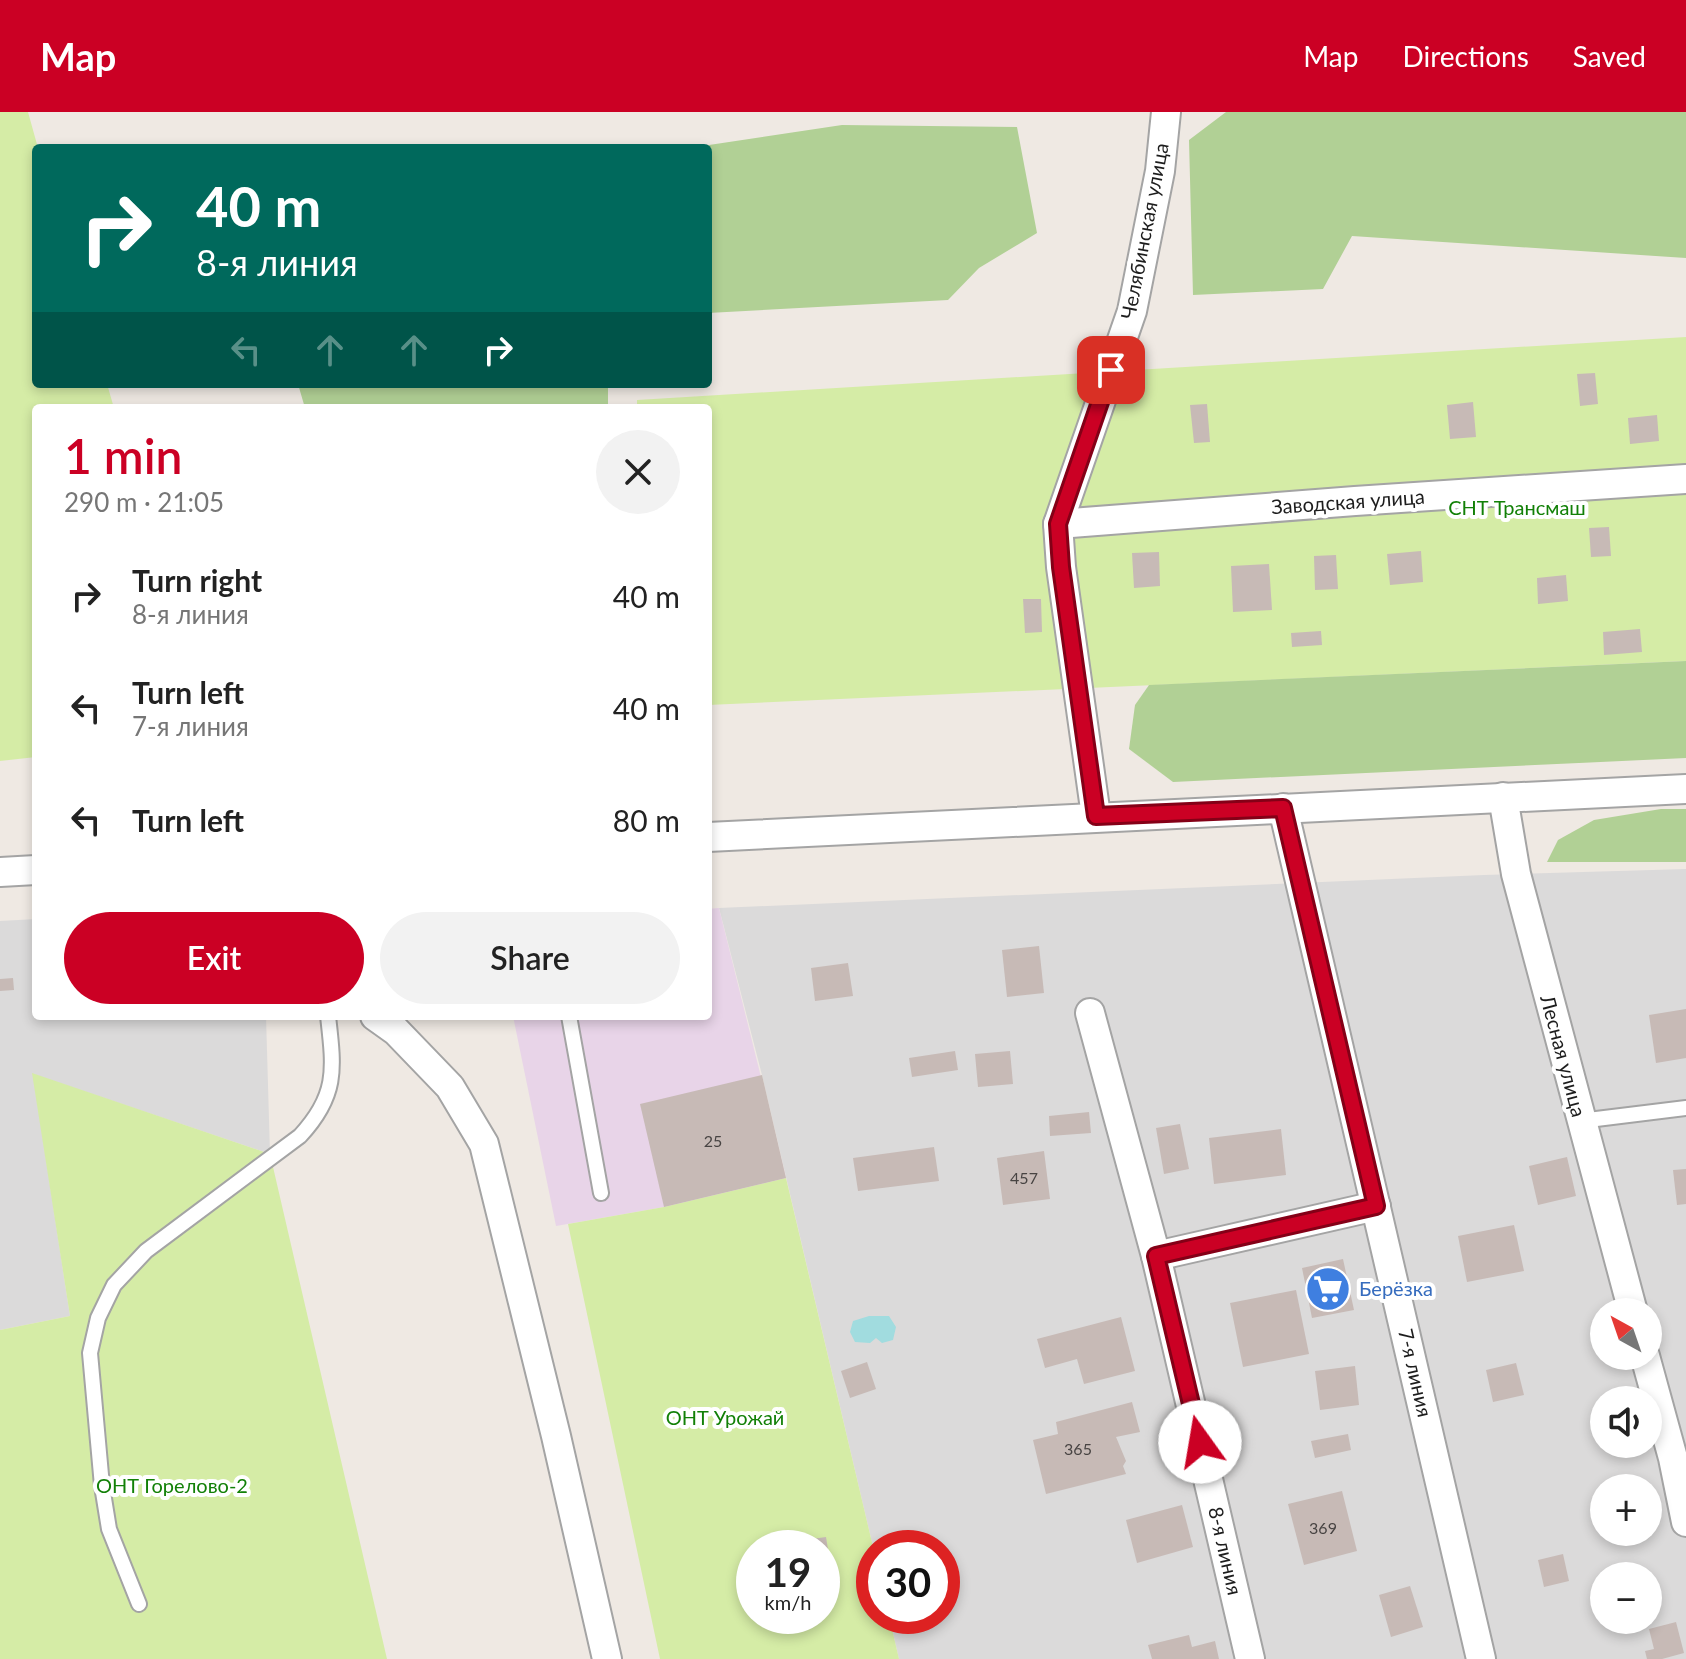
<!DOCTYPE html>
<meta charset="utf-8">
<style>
:root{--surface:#fff;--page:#f2f2f2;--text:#222;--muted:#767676;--accent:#cb0024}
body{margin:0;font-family:Lato,sans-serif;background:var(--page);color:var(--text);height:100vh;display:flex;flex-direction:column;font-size:30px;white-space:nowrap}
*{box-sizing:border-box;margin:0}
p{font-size:26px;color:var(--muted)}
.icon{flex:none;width:44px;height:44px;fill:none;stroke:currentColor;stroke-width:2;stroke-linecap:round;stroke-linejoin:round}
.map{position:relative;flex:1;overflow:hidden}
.details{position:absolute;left:32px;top:292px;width:680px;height:616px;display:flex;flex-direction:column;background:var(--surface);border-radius:8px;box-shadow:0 4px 12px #0003}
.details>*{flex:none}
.hud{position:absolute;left:32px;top:32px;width:680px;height:244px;border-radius:8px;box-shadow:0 4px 12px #0003;background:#00695c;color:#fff;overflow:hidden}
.needle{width:52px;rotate:320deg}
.controls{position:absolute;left:1590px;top:1186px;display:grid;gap:16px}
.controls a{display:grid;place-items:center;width:72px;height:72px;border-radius:50%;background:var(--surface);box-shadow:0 4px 12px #0003;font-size:40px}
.speed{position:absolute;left:736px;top:1418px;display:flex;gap:16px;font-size:40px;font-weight:700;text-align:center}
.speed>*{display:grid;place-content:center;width:104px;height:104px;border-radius:50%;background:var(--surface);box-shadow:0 4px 12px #0003;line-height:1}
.speed small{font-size:20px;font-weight:400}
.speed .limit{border:12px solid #d22;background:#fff;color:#111}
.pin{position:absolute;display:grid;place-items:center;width:68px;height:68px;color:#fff;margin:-34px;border-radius:16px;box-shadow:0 4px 12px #0006}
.me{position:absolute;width:88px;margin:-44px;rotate:347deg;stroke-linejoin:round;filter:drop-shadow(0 0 6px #0008)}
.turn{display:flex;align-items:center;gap:28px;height:168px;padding:0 32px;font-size:36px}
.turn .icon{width:104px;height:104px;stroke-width:2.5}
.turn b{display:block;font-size:56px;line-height:68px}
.lanes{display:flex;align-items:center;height:76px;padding:0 32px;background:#0003;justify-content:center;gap:40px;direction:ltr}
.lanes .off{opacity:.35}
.round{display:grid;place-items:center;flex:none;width:84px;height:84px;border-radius:42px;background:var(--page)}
.overview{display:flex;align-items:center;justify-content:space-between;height:136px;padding:0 32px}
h1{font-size:48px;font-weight:600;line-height:60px;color:var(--accent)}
.cta{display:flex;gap:16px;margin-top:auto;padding:16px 32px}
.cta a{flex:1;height:92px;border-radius:48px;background:var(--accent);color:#fff;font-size:32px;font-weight:600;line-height:92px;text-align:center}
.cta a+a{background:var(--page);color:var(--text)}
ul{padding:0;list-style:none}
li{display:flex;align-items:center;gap:24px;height:112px;padding:0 32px}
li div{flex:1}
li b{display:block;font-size:30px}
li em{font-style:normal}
header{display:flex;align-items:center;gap:48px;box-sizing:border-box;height:112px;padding:0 40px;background:var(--accent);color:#fff}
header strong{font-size:38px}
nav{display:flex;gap:44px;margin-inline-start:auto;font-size:28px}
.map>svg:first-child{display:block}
.residential{fill:#dbdada;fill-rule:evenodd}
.industrial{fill:#e8d4e8}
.grass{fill:#d5eca6;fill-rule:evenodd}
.forest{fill:#b1d095}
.water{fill:#a1dcdf}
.building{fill:#c7bab6}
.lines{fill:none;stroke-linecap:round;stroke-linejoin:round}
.service-casing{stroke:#a4a4a4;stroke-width:18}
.minor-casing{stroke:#a4a4a4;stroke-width:32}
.service{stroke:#fff;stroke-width:14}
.minor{stroke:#fff;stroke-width:28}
.route-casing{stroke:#840017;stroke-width:20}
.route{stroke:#cb0024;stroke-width:14}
.labels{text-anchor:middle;stroke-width:8;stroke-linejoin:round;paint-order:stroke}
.number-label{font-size:16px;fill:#484443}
.street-label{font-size:20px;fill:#1d1d1d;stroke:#fff}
.park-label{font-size:20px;fill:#128007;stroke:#fff}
.shop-label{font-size:20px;fill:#366cbe;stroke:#fff;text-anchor:start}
</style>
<header>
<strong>Map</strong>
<nav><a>Map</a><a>Directions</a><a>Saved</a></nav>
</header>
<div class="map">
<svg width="1686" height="1547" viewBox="0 0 1686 1547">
<rect width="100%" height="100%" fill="#efe9e3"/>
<g class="residential">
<path d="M 1686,757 L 1686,1547 L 899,1547 L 889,1504 L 942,1504 L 942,1436 L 874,1436 L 874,1439 L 762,963 L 719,796 L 1484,763 ZM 1604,1200 L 1648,1200 L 1648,1244 L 1604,1244 ZM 1604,1288 L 1648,1288 L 1648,1332 L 1604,1332 ZM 1604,1376 L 1648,1376 L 1648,1420 L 1604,1420 ZM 1604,1464 L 1648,1464 L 1648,1508 L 1604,1508 Z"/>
<polygon points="36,807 36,904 266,904 270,1042 33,962 70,1204 0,1218 0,809"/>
</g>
<polygon class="industrial" points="719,796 786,1066 664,1095 556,1114 513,904 708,904 708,797"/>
<g class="grass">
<polygon points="0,0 28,0 38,36 36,36 36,272 107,272 114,296 36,296 36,645 0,649"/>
<polygon points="1686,225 1686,549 708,593 708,296 637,296 637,288"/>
<polygon points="32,961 270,1042 387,1547 0,1547 0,1218 70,1204"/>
<path d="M 786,1066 L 874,1439 L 874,1504 L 889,1504 L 899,1547 L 660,1547 L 568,1112 L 664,1095 ZM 754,1436 L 822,1436 L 822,1504 L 754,1504 Z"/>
</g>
<g class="forest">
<polygon points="1226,0 1686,0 1686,146 1352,124 1323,177 1193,183 1189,28"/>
<polygon points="842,13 1017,15 1037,121 979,156 948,188 708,201 708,36 689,36"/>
<polygon points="298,272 608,272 608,296 305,296"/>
<polygon points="1686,549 1686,646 1173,670 1129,637 1135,593 1149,573"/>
<polygon points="1661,697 1686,697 1686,750 1547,750 1558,728 1594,708"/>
</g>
<polygon class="water" points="869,1204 889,1204 896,1215 893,1228 882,1231 876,1226 870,1231 855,1230 850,1220 853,1209"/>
<g class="building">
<polygon points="1595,261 1598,292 1580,294 1577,262"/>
<polygon points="1473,290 1476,325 1450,327 1447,293"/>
<polygon points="1207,292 1210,330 1194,331 1190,293"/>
<polygon points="1657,303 1659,329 1630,332 1628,306"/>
<polygon points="1609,415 1611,444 1591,445 1589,416"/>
<polygon points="1421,439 1423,470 1390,473 1387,442"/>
<polygon points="1159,440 1160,474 1134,476 1132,441"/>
<polygon points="1336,443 1338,477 1315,478 1314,444"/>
<polygon points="1269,452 1272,498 1233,500 1231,454"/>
<polygon points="1566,463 1568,489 1538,492 1537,466"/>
<polygon points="1023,487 1041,487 1042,520 1025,521"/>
<polygon points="1640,517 1642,540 1604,543 1603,520"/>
<polygon points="1321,519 1322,533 1292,535 1291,521"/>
<polygon points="1039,834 1044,881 1007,885 1002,838"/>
<polygon points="848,851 853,884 815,889 811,856"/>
<polygon points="13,866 14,878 0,879 0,867"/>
<polygon points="1686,897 1686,946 1656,951 1649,903"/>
<polygon points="955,939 958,958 912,965 909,946"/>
<polygon points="1010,939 1013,972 978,975 975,942"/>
<polygon points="762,963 786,1066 664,1095 640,992"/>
<polygon points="1089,1000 1091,1021 1050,1024 1049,1004"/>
<polygon points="1180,1012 1189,1057 1164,1062 1156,1016"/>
<polygon points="1281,1017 1286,1063 1214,1072 1209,1026"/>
<polygon points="934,1035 939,1069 858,1079 853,1046"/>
<polygon points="1044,1039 1050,1087 1003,1093 997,1046"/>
<polygon points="1567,1045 1576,1084 1538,1093 1529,1054"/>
<polygon points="1686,1057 1686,1092 1677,1093 1673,1058"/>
<polygon points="1514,1113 1524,1159 1467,1170 1458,1124"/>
<polygon points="1343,1147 1354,1198 1312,1206 1302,1156"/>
<polygon points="1296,1178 1309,1242 1243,1255 1230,1191"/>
<polygon points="1121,1205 1135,1259 1084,1272 1077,1247 1045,1256 1037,1227"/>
<polygon points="867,1250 876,1277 850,1286 841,1259"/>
<polygon points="1516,1251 1524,1283 1493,1290 1486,1258"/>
<polygon points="1355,1254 1359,1293 1320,1298 1315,1259"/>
<polygon points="1132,1290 1140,1320 1116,1325 1126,1349 1123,1354 1126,1362 1046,1382 1033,1328 1058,1322 1056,1310"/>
<polygon points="1348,1322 1351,1338 1315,1346 1311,1329"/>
<polygon points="1342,1379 1357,1439 1304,1453 1288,1392"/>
<polygon points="1182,1393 1193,1435 1137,1451 1126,1408"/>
<polygon points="826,1425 831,1456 822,1458 822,1436 785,1436 784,1431"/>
<polygon points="1563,1442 1569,1469 1544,1475 1538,1448"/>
<polygon points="1410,1474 1423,1515 1391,1525 1379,1483"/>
<polygon points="1676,1510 1684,1541 1662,1547 1647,1547 1645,1539 1654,1537 1649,1517"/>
<polygon points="1189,1523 1192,1535 1215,1529 1219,1547 1152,1547 1148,1533"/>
</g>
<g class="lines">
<g class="service-casing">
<g id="service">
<polyline points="569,904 601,1081"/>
<polyline points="1580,1009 1686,996"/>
<path d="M 139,1492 L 109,1417 L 102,1374 L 90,1241 L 98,1206 L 114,1173 L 146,1139 L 300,1024 C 338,983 334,957 328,904"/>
</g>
</g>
<g class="minor-casing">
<g id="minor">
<polyline points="1058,412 1355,389 1686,367"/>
<polyline points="1503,685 1516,762 1633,1200"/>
<polyline points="1283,696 1481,1547"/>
<polyline points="1096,704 1061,455 1058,412 1132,199 1160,59 1166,0"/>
<polyline points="708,725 1686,677"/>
<polyline points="0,760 36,758"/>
<polyline points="1090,901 1156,1144"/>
<polyline points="375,904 396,919 450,975 484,1032 556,1324 607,1547"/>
<polyline points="1645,1244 1673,1346 1686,1410"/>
<polyline points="1250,1547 1156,1144 1376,1094"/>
</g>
</g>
<use href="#service" class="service"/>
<use href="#minor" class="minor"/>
</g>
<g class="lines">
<g class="route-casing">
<polyline id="route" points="1111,258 1058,412 1061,455 1096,704 1283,696 1376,1094 1156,1144 1200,1330"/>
</g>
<use href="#route" class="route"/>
</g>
<defs>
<g id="supermarket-disc" transform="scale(2.3)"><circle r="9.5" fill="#3f7fe0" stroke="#fff"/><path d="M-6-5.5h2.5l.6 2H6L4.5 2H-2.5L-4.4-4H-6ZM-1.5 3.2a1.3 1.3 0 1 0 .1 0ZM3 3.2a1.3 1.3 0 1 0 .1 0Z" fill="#fff"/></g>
</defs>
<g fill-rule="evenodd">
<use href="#supermarket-disc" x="1328" y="1177"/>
</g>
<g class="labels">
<g class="number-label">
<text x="713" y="1035">25</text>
<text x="1024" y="1072">457</text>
<text x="1078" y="1343">365</text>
<text x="1323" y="1422">369</text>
</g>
<g class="street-label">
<text transform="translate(1145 119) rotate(-79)" y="7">Челябинская улица</text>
<text transform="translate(1348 390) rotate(-4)" y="7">Заводская улица</text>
<text transform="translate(1563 944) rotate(75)" y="7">Лесная улица</text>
<text transform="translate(1415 1261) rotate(77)" y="7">7-я линия</text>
<text transform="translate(1225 1439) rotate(77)" y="7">8-я линия</text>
</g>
<g class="park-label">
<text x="1517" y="403">СНТ Трансмаш</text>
<text x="725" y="1313">ОНТ Урожай</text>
<text x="172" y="1381">ОНТ Горелово-2</text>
</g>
<g class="shop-label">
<text x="1359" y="1184">Берёзка</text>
</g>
</g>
</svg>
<div class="controls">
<a><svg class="needle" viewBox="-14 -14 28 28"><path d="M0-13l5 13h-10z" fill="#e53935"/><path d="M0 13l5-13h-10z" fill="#767676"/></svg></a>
<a><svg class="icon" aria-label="sound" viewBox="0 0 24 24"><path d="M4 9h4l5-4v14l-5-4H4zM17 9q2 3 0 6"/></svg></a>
<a>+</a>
<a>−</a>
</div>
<div class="speed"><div>19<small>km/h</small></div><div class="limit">30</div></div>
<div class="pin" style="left:1111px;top:258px;background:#d93025"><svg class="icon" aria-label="arrive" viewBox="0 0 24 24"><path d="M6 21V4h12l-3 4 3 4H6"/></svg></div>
<svg class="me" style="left:1200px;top:1330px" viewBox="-20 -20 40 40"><circle r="19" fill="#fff"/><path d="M0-13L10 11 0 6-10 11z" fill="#cb0024"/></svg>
<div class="hud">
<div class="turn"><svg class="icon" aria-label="right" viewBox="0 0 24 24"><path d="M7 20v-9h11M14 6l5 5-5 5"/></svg><div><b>40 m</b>8-я линия</div></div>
<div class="lanes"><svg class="icon off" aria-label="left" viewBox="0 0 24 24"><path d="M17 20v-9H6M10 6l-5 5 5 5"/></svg><svg class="icon off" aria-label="ahead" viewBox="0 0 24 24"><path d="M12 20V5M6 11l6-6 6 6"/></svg><svg class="icon off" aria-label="ahead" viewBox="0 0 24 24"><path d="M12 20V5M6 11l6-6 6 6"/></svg><svg class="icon" aria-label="right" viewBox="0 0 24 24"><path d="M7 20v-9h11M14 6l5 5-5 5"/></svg></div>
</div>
<section class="details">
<div class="overview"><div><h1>1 min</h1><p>290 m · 21:05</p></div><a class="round"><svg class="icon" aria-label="close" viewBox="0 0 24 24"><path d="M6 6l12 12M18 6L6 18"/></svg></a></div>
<ul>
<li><svg class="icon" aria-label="right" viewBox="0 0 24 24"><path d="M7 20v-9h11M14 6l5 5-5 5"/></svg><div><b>Turn right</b><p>8-я линия</p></div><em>40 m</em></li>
<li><svg class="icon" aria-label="left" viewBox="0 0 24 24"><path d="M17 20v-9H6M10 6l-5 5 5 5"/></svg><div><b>Turn left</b><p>7-я линия</p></div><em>40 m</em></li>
<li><svg class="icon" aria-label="left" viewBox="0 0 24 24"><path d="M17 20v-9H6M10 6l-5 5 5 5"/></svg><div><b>Turn left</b></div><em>80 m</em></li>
</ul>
<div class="cta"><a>Exit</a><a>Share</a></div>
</section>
</div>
